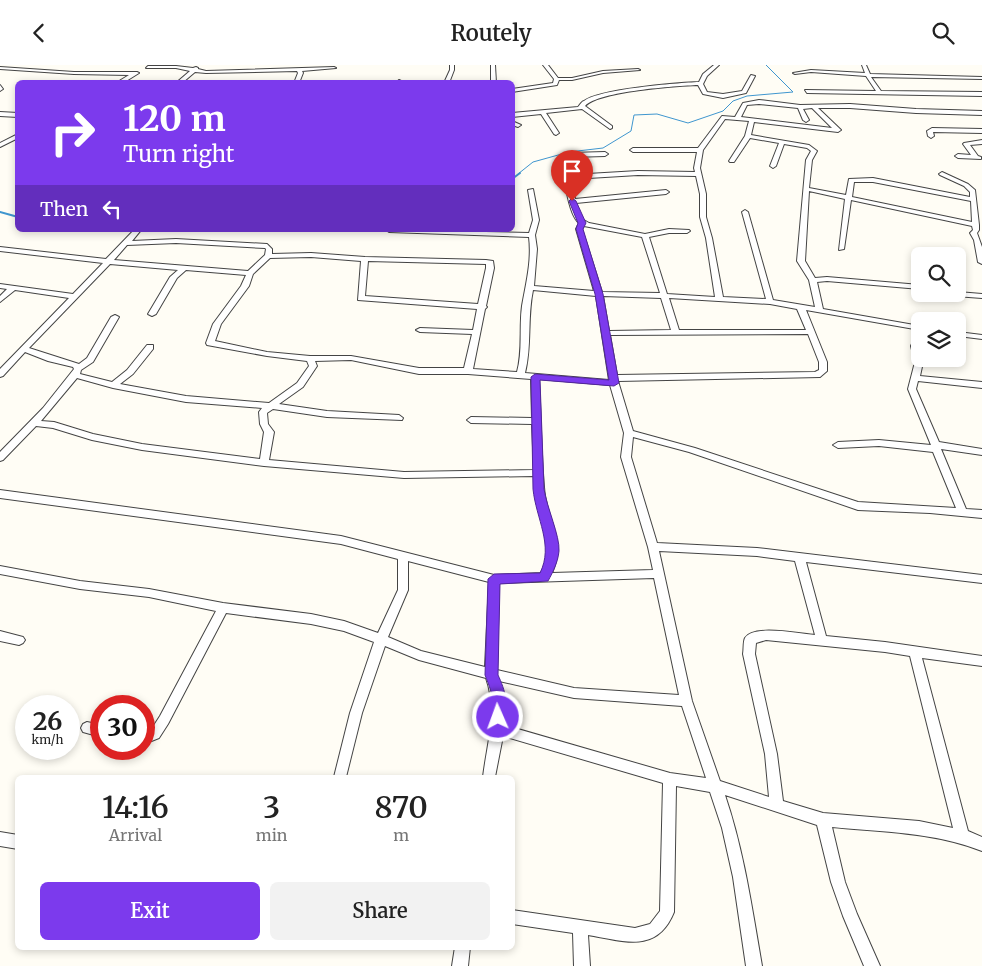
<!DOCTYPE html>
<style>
:root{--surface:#fff;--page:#f2f2f2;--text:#222;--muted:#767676;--accent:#7c3aed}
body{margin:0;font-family:Merriweather,serif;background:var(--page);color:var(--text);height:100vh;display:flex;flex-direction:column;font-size:19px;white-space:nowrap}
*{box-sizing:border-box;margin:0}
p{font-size:16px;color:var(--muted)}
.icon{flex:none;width:28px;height:28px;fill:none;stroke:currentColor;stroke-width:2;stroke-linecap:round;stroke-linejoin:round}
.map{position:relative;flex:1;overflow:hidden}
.sheet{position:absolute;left:15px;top:710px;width:500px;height:175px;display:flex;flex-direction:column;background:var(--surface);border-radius:8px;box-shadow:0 2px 8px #0003}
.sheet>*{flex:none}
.banner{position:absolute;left:15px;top:15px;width:500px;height:152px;border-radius:8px;box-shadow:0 2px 8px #0003;background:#7c3aed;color:#fff;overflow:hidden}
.fabs{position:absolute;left:911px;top:182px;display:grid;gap:10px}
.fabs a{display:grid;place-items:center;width:55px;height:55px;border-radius:8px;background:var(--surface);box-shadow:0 2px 8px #0003;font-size:25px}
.speed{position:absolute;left:15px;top:630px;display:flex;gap:10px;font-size:25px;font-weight:700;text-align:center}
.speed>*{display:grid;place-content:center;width:65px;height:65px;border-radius:50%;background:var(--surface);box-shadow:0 2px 8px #0003;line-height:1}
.speed small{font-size:12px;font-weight:400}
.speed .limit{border:8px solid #d22;background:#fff;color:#111}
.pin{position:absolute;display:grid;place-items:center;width:42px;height:42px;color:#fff;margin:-51px -21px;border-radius:50% 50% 50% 0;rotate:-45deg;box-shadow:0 0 5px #0007}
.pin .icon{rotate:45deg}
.me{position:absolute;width:55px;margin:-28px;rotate:358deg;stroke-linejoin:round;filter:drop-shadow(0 0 4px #0008)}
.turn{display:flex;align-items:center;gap:18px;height:105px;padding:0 25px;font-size:22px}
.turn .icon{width:65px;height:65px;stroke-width:2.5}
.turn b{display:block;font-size:35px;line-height:42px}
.then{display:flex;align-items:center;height:48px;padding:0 25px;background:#0003;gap:10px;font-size:19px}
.eta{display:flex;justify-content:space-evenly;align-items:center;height:85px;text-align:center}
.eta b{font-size:30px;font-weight:600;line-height:35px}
.button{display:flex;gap:10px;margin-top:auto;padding:10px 25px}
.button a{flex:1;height:58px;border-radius:8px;background:var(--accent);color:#fff;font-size:20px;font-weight:600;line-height:58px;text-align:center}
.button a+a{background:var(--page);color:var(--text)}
header{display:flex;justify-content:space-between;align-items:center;height:65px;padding:0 25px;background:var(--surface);font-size:22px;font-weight:600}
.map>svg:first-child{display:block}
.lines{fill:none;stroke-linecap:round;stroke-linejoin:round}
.stream-far1{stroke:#3f96cf;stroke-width:1}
.stream{stroke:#3f96cf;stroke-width:2}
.minor-casing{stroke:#444;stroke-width:2}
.minor{fill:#fff;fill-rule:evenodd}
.route{fill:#7c3aed;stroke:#51269a}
</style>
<header><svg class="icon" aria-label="back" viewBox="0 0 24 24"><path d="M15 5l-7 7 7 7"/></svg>Routely<svg class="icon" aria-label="search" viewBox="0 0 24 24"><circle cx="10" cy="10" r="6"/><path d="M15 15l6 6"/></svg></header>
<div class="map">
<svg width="982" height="901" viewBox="0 0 982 901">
<rect width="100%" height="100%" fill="#fffdf5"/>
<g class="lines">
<polyline class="stream-far1" points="518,109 533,97 569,87 603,83 631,66 634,50 657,49 688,58 723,46 733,36 747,31 793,27 766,0"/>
<g class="stream">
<polyline points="512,114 520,108"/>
<polyline points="0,147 18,152"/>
</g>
<g class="minor-casing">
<g id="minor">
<polygon points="450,0 454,0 454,5 449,18 444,18 450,5"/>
<polygon points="491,0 495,0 496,18 491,18"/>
<polygon points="543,0 548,0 558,13 572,13 603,6 638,4 640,5 603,8 572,15 559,15 557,20 512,27 512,24 553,18 554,14"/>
<path d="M 714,0 L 719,0 L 707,11 L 703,19 L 707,27 L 723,29 L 742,26 L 751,10 L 755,11 L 746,28 L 723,33 L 703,29 L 698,20 C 676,21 599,26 585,41 L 612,61 L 612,63 L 610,64 L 582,44 L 546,48 L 559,68 L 556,70 L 554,69 L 541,49 L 512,52 L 512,48 L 578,42 C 579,41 582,36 584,36 C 599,24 677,18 699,17 L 703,9 Z"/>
<polygon points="862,0 866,0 870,9 982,12 982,14 871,12 881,26 982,27 982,31 807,28 805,25 876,26 866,11 811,7 795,9 793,8 811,5 865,8"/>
<polygon points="148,1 176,1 193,3 196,2 198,3 198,4 206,6 334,2 336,3 302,6 303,8 299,18 294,18 298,8 297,6 206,8 195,7 182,18 176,18 190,6 176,3 146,3"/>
<polygon points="0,2 74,7 137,7 139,8 123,18 116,18 129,10 74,9 0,4"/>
<polygon points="399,15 401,16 402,18 396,18"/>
<polygon points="0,20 3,24 0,26"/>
<path d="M 759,35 L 800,40 L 850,39 L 916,44 L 982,46 L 982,50 L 916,48 L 850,43 L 818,43 L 840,64 L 841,65 L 838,67 L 754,57 L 751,70 L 809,80 L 817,86 L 812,95 L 809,123 L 846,130 L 849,114 L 873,113 L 970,132 L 970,127 L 964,121 L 940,110 L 939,109 L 942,107 L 968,119 L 975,125 L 979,160 L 979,165 L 977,168 L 982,182 L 982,199 L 978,197 L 974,175 L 970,168 L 973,165 L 972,161 L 851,135 L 844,184 L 839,185 L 845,134 L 809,126 L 805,196 L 815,213 L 827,212 L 920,220 L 920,224 L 827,216 L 817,217 L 823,244 L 920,261 L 920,265 L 806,245 L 827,297 L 827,306 L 820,312 L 618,316 L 633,366 L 695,383 L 858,437 L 956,443 L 933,387 L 879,381 L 838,383 L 833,380 L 838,377 L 879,375 L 931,380 L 908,324 L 915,297 L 911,281 L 917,268 L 920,268 L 920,294 L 922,294 L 923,297 L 920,311 L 982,317 L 982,323 L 918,316 L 916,324 L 939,377 L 982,384 L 982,390 L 941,384 L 966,444 L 982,445 L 982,453 L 930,448 L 858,445 L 689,387 L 633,372 L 631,392 L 657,478 L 757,483 L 982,510 L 982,518 L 806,497 L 826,571 L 885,577 L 982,591 L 982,601 L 922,593 L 968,766 L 982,772 L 982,786 C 935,767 882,767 832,762 L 845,817 L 857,849 L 880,901 L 864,901 L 843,851 L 831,817 L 817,760 L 725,730 C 744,786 752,843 762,901 L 746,901 L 733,812 L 722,763 L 710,727 L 676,721 L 674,847 C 657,889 624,876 588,870 L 590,901 L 574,901 L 573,868 L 512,859 L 512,845 L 635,863 L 650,859 L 660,846 L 663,718 L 503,671 L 495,712 L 483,712 C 487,678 498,647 486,613 L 419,595 L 385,581 L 362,648 L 346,712 L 334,712 L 350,648 L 374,577 L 344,566 L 311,559 L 226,548 L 168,659 L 159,673 L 144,679 L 144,667 L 151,665 L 160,651 L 216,546 L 149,532 L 80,524 L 0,509 L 0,501 L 80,516 L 149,524 L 223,538 L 311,549 L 344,556 L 378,568 L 398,525 L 398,494 L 341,479 L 0,433 L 0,425 L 341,471 L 494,510 L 541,508 C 544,501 548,494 548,486 C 548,463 535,437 534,411 L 404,413 L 264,401 L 142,385 L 92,375 L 53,363 L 36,361 L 3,395 L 0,396 L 0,387 L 43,343 L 74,304 L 73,302 L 48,296 L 25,287 L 3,311 L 0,312 L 0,304 L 69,233 L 15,225 L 0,237 L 0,231 L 7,224 L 0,223 L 0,219 L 73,229 L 103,198 L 0,186 L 0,182 L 106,194 L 134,165 L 141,165 L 132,176 L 176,174 L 267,179 L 272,184 L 272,189 L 311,188 L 365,192 L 486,195 L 493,196 L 494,203 L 486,241 L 487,242 L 485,244 L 473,304 L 517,307 C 523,286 519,263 522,241 C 526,218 532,196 529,172 L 389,167 L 386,165 L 529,168 L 533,155 L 528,125 L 533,124 L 539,155 L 535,170 L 537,184 L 534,221 L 594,226 L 576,164 L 579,158 C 568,149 562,105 564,92 L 570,88 L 605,87 L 608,89 L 605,91 L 571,92 L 569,94 L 571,110 L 638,106 L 695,107 L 694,103 L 697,87 L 633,87 L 630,85 L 633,83 L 698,83 L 722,51 L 735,52 L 743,38 ZM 759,39 L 798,43 L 803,55 L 806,57 L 809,55 L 803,44 L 812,43 L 832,63 L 741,52 L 747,40 ZM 725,54 L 749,56 L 745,71 L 729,96 L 730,97 L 734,97 L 750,73 L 779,78 L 770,101 L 773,103 L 776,101 L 784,79 L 807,83 L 811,86 L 806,95 L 797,196 L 809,215 L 815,242 L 773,235 L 748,147 L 745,145 L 742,147 L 766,234 L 723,232 L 712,173 L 706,152 L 706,129 L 700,103 L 703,85 ZM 638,110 L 696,111 L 700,129 L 700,152 L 706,173 L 715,232 L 667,229 L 649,172 L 669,168 L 687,168 L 690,166 L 689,165 L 669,164 L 645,169 L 589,158 L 582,154 L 576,138 L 666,129 L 669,127 L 666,125 L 575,134 L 572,114 ZM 854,117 L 873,117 L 971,136 L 972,157 L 852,132 ZM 584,161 L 642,172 L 660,228 L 602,227 L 582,164 ZM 176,178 L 265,183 L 266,184 L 265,190 L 248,206 L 114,195 L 127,180 ZM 311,192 L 361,196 L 358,235 L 477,244 L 473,265 L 420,263 L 416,265 L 420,267 L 472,269 L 464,303 L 419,303 L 351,291 L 310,291 L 267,287 L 215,276 L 221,259 L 249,221 L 253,209 L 270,193 ZM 368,196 L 486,199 L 486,203 L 478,239 L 365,231 ZM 110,199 L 178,205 L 170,212 L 148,249 L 152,251 L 156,249 L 177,213 L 186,205 L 246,210 L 241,221 L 213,259 L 206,278 L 207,280 L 267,291 L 307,296 L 309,301 L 297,318 L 269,338 L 186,331 L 120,319 L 133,309 L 153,284 L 153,280 L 147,280 L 127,305 L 112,317 L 80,309 L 81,305 L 93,297 L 119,252 L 115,250 L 111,252 L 87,293 L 79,299 L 29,283 ZM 533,225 L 596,231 L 609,315 L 525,308 C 532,281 527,253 533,225 ZM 603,231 L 661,233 L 671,265 L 609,266 ZM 669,233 L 770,239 L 797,244 L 806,265 L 679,265 ZM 808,269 L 819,297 L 819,305 L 815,307 L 617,310 L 610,270 ZM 351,295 L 419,309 L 468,309 L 531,314 L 532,353 L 471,352 L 467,355 L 471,358 L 532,359 L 534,405 L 404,407 L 269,395 L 274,367 L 268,359 L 267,348 L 273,344 L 327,352 L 402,355 L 403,353 L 399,350 L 327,346 L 279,339 L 303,322 L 317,301 L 315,296 ZM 77,313 L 113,323 L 186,337 L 262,343 L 259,347 L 260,359 L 264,367 L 260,394 L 142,379 L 93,369 L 54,357 L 41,356 ZM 539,314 L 610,320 L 624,368 L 621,392 L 648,482 L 653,505 L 552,508 C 567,473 546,456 544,422 C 541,387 541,350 539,314 ZM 659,486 L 757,491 L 795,496 L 815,570 C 800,569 753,559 745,573 C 743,577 744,584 743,589 L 765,689 L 769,732 L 720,716 L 692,636 ZM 408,496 L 489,517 L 485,602 L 421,586 L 388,572 L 408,525 ZM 654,513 L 679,630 L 574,623 L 497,605 L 499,518 ZM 766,575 L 885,587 L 910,591 L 953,763 L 919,756 L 823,748 L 783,736 L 777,689 L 755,589 L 756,578 ZM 499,616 L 574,633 L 682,641 L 706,713 L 670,708 L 504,660 L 504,636 Z"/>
<polygon points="0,47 18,48 18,52 0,51"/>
<polygon points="512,56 521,60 518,62 512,60"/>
<polygon points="932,63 982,64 982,68 933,67 934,71 931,73 928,71 927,66"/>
<polygon points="18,69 18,73 0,82 0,78"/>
<polygon points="982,75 982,79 970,80 978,91 981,92 981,94 958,93 955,91 958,89 971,90 963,79 964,78"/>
<polygon points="958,227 982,229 982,233 955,231 954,229 958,229"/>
<polygon points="958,267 982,270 982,274 958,271"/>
<polygon points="0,566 23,572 25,575 23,578 19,580 0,576"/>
<polygon points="87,657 101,660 101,672 83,667 81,663 83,659"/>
<polygon points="0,767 18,770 18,784 0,781"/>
<polygon points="455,882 470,882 468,901 452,901"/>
</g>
</g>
<use href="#minor" class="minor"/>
</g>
<path class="route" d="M 572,133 L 576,136 L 586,158 L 583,164 L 603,229 L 619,318 L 614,321 L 540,315 L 544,424 C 547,443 560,471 559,486 C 558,497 553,507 548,516 L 500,519 L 498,610 C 505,625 510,641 503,657 L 498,659 L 494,657 C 491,650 493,646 493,640 C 493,630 489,620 485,610 L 488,514 L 494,509 L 540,508 C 554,480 536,454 533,424 L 531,312 L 535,309 L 609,315 L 595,229 L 576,164 L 578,158 L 569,136 Z"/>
</svg>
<div class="fabs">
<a><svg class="icon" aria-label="search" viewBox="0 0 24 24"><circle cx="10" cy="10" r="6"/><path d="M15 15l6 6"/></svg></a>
<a><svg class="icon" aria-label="layers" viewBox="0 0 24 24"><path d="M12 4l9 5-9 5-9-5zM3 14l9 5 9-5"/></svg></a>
</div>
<div class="speed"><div>26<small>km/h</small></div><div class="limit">30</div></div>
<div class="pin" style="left:572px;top:136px;background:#d93025"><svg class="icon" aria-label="arrive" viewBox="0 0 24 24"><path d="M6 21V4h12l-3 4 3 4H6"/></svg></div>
<svg class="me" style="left:498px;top:652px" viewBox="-20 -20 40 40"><circle r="17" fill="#7c3aed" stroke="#fff" stroke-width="3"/><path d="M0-11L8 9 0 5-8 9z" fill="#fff"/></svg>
<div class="banner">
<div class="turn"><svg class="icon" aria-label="right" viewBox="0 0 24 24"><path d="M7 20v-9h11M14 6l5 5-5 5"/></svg><div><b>120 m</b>Turn right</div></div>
<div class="then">Then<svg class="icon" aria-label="left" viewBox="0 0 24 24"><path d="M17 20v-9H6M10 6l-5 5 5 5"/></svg></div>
</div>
<section class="sheet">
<div class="eta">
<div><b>14:16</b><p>Arrival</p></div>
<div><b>3</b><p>min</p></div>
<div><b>870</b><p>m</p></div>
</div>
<div class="button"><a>Exit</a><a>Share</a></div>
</section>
</div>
